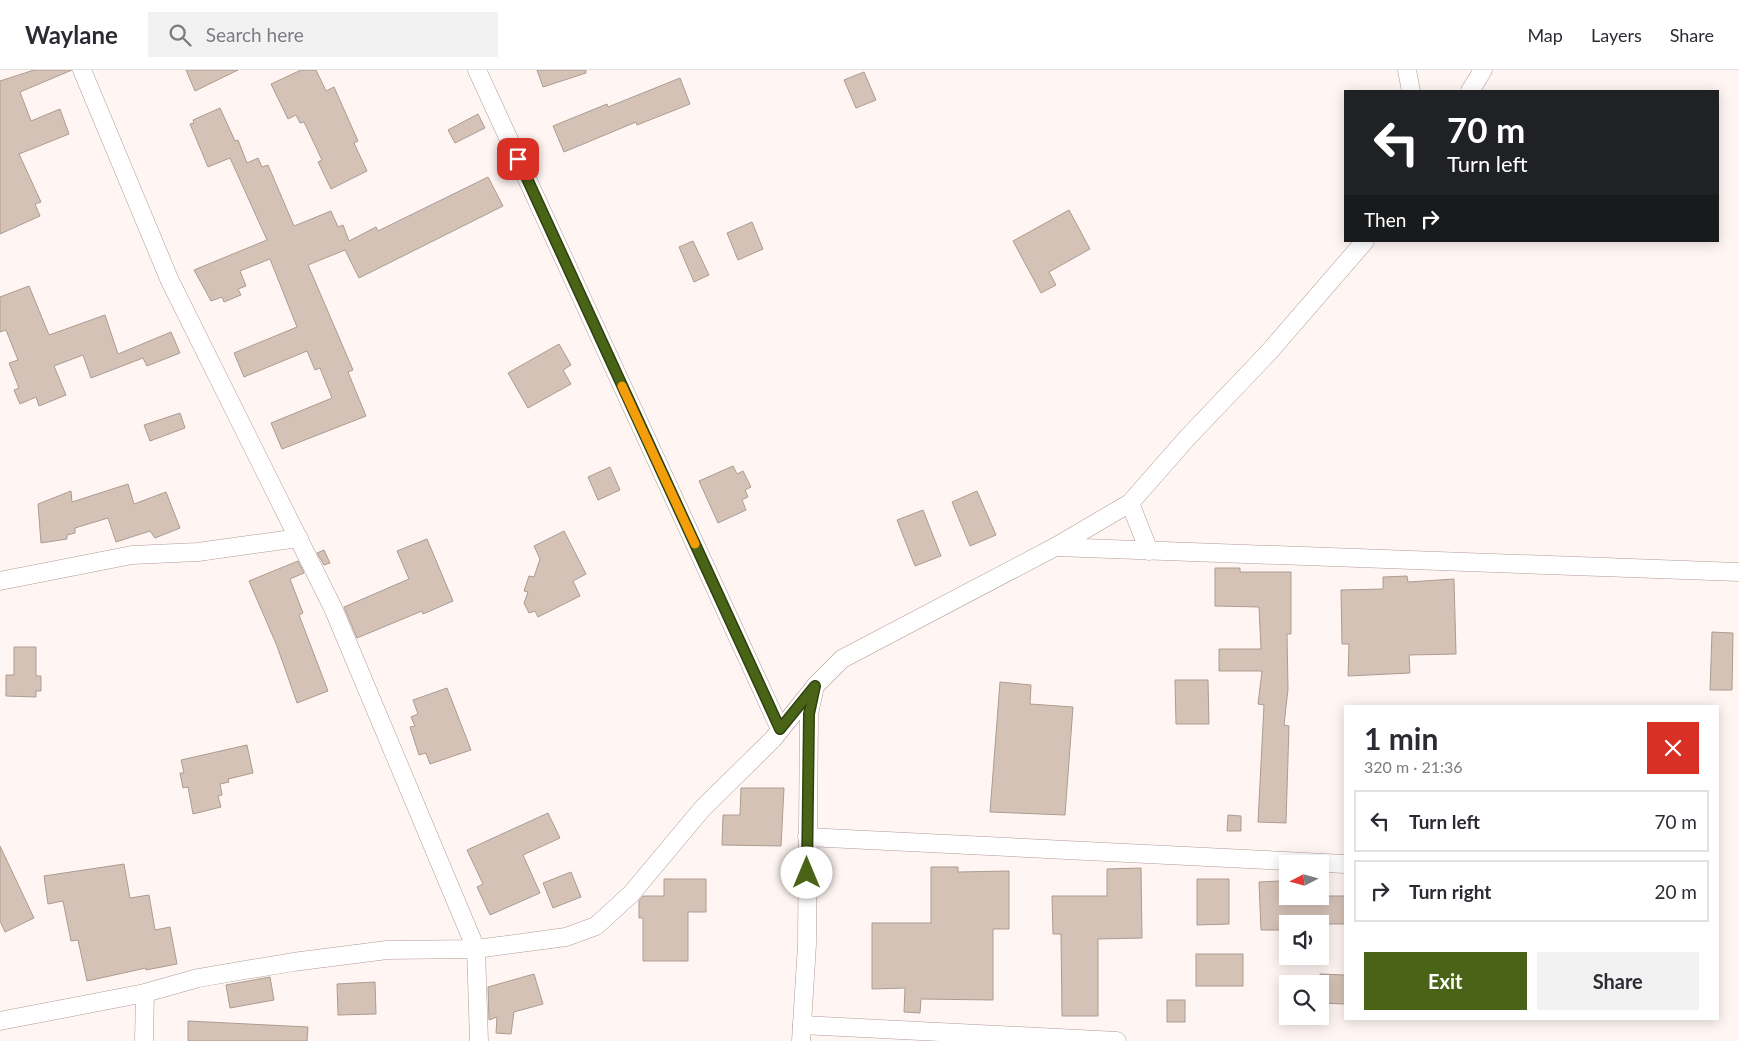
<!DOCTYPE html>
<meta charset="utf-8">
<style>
:root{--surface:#fff;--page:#f2f2f3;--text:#2b2b33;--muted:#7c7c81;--line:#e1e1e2;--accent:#496416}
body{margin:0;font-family:Lato,sans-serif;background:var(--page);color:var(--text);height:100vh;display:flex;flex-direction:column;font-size:19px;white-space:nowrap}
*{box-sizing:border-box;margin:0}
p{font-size:16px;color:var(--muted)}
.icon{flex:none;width:28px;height:28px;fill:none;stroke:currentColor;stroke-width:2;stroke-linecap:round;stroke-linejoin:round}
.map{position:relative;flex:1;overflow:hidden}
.drawer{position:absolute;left:1344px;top:635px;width:375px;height:315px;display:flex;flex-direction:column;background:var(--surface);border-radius:0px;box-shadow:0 2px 12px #0003}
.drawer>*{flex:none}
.guide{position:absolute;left:1344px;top:20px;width:375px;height:152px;border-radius:0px;box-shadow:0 2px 12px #0003;background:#202124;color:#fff;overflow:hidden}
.needle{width:32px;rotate:264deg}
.buttons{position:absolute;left:1279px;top:785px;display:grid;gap:10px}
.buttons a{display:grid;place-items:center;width:50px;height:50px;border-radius:0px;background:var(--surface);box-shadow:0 2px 12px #0003;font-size:25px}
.pin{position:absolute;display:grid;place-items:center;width:42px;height:42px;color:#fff;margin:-21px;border-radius:10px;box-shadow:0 2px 8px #0006}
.me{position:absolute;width:55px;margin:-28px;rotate:0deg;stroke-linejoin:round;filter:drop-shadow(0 0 4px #0008)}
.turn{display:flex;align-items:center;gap:18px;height:105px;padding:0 20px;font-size:22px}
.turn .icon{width:65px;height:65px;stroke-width:2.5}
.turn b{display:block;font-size:35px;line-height:42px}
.then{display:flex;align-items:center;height:48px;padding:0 20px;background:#0003;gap:10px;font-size:19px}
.round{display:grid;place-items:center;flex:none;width:52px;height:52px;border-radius:0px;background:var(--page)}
.summary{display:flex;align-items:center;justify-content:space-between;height:85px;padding:0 20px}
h1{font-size:30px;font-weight:700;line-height:38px}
.primary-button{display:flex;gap:10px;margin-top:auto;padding:10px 20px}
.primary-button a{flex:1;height:58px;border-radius:0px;background:var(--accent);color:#fff;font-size:20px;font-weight:700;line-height:58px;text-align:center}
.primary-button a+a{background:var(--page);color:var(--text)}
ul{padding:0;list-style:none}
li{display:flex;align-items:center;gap:15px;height:62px;margin:0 10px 8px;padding:0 10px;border:2px solid var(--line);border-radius:0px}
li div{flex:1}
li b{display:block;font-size:19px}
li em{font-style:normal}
header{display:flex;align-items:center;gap:30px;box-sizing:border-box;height:70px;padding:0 25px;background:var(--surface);border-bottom:1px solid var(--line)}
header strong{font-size:24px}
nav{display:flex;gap:28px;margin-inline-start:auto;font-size:18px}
.search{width:350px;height:45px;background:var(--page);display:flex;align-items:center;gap:12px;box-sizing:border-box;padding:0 18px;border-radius:0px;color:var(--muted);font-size:19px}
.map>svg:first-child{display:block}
.building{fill:#d5c2b7;stroke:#ad9b90}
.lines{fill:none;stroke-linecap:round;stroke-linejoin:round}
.minor-casing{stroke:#b09b96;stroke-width:19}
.minor{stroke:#fff;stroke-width:18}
.route-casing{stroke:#2f410e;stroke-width:12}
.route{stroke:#496416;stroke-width:9}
.slow{stroke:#f59e0b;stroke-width:9}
</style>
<header>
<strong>Waylane</strong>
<div class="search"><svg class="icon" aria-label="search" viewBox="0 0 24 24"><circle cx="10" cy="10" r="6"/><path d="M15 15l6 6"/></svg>Search here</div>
<nav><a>Map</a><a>Layers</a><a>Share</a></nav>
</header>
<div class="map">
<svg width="1739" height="971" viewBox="0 0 1739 971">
<rect width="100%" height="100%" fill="#fff6f4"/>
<g class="building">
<polygon points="34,0 72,0 20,22 31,51 60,39 69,64 19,84 41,132 35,134 40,146 0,164 0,11"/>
<polygon points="186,0 238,0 195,21"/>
<polygon points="301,0 316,0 326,21 334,17 358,71 354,73 367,101 331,119 318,92 322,90 304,52 300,53 296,45 288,49 271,14"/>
<polygon points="537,0 586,0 586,3 543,17"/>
<polygon points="864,2 876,30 856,38 844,10"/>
<polygon points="680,8 690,34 637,55 636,52 564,82 553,56 607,34 608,37"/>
<polygon points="220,38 235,71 238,70 247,93 258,88 262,97 268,95 294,156 331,141 338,157 343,155 349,171 376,157 378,161 488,107 503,136 359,208 345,180 308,195 353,300 348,302 366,346 282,379 271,353 332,328 320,298 315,300 307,281 244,307 234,283 297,257 270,189 240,201 246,216 238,219 241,225 224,232 222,227 211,231 194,200 267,170 230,88 208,97 190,54 194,53 193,50"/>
<polygon points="478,44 485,58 455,73 448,60"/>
<polygon points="1069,140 1090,179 1049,202 1056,215 1041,223 1013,171"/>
<polygon points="752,152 763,179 738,190 727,163"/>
<polygon points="693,171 709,205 694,212 679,177"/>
<polygon points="29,216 49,265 105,245 118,284 171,262 180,283 147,296 143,288 91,308 83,285 54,296 66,325 39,336 36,327 20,334 14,320 19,318 9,293 18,290 6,260 0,262 0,227"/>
<polygon points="559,274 571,295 563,300 571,314 528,338 508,303"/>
<polygon points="180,343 185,358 150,371 144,355"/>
<polygon points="733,396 737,404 743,401 751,417 745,420 748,427 742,430 746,440 718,453 699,411"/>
<polygon points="610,397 620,420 598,430 588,407"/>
<polygon points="128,414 134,434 166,422 180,458 155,468 150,461 116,472 108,448 75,458 75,463 67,465 67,469 41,473 38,434 71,421 72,432"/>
<polygon points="977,421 996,465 970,476 952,432"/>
<polygon points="923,440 941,486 915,496 897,450"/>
<polygon points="564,461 586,504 573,511 580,526 538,547 535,541 529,543 524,533 528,522 524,521 529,506 534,507 540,489 534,476"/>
<polygon points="427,469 453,531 423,544 422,541 357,568 344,537 409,509 397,481"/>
<polygon points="324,480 330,493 324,495 317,483"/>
<polygon points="298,491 304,503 290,509 303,543 299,545 328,621 297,633 277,576 249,511"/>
<polygon points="1215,498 1240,498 1240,502 1291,502 1291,564 1287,564 1288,619 1284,655 1289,656 1286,753 1258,752 1264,635 1258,634 1262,601 1219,601 1219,579 1261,579 1259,537 1215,536"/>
<polygon points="1407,506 1408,512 1454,509 1456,584 1409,585 1410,603 1348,606 1349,574 1342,574 1341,520 1383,519 1383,507"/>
<polygon points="1712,562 1733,563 1732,620 1710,620"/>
<polygon points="14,577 36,577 36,606 41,606 41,621 36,621 36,627 6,626 6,605 14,605"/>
<polygon points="1175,610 1208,610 1209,654 1176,654"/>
<polygon points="1000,612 1031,615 1030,634 1073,637 1065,745 990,742"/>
<polygon points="447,618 471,680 430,694 426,683 419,685 410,657 415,656 411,647 418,644 413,630"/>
<polygon points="247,675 253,703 228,709 229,712 220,714 222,725 218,726 221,737 193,744 188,717 183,718 180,703 184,703 181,690"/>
<polygon points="741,718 784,718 781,776 722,775 723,745 740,745"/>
<polygon points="548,743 560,768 523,785 540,823 490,845 477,817 483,814 467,780"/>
<polygon points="1228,745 1241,746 1241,761 1227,761"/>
<polygon points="0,776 34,848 5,862 0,851"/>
<polygon points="124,794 130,828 149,825 155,860 170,857 177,894 146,900 146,898 87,911 78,870 71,871 63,831 48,834 44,806"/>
<polygon points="931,797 958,797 958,802 1009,801 1009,859 993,859 993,930 921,929 920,943 904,942 905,918 872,919 872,853 931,853"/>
<polygon points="1141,798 1142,868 1098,869 1098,946 1062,946 1061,864 1053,864 1052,826 1107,826 1107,799"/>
<polygon points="571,802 581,827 553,838 543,813"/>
<polygon points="664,809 706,809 706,842 688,842 688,891 643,891 643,848 639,848 639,831 643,826 664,826"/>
<polygon points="1197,809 1229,809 1229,854 1197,855"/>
<polygon points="1280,811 1281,826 1345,826 1345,854 1282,854 1282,860 1261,860 1259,812"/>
<rect x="1196" y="884" width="47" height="32"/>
<polygon points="534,904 543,934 514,942 511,964 496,963 497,947 489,950 488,917"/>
<polygon points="1320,904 1345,905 1345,934 1320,933"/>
<polygon points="270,907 274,930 230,938 226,915"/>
<polygon points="375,912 376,944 338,945 337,914"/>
<rect x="1167" y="930" width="18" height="22"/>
<polygon points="188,951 308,957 307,971 188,971"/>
</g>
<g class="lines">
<g class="minor-casing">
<g id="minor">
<polyline points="82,0 170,211 333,538 476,879 479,971"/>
<polyline points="477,0 780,659"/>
<polyline points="1407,0 1411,21"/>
<polyline points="1470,21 1483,0"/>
<polyline points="1130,433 1149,481"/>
<polyline points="1056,477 1739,502"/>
<polyline points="0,511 132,485 198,482 299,468"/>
<polyline points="807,767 1345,794"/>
<polyline points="0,951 145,923 198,908 293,892 387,880 476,879 566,867 596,856 631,824 702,739 773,669 813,619"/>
<polyline points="802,955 1117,971"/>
<polyline points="144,971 145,923"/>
<polyline points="801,971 807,874 809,644 815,616 842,589 1055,477 1130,433 1188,367 1269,282 1365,171"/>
</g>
</g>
<use href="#minor" class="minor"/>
</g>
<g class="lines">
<g class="route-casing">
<polyline id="route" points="518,89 780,659 815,616 809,644 807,803"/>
</g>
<use href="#route" class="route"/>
<polyline class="slow" points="622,316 695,474"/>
</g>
</svg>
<div class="buttons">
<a><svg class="needle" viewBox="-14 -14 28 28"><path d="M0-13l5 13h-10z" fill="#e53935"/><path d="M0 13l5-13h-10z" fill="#7c7c81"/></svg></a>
<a><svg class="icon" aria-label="sound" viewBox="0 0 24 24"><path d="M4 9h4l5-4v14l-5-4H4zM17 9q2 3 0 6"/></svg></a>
<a><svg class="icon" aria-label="search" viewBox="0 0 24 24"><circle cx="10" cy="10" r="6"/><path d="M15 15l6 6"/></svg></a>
</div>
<div class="pin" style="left:518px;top:89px;background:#d93025"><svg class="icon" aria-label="arrive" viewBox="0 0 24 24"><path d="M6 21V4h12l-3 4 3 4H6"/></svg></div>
<svg class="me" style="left:807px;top:803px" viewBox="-20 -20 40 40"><circle r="19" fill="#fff"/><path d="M0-13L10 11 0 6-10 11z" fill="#496416"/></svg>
<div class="guide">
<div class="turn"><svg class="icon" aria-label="left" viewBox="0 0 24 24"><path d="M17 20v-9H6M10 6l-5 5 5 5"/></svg><div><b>70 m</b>Turn left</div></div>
<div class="then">Then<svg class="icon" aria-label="right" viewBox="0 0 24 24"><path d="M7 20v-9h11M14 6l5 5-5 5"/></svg></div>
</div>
<section class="drawer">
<div class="summary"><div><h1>1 min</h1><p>320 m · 21:36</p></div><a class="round" style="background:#d93025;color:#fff"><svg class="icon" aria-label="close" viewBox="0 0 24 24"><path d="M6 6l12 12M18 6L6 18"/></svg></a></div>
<ul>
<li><svg class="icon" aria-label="left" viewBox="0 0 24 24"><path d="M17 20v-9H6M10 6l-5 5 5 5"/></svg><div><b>Turn left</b></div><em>70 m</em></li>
<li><svg class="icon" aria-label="right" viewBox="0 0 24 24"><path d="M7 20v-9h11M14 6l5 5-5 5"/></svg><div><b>Turn right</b></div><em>20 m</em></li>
</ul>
<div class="primary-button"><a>Exit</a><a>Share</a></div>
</section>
</div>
